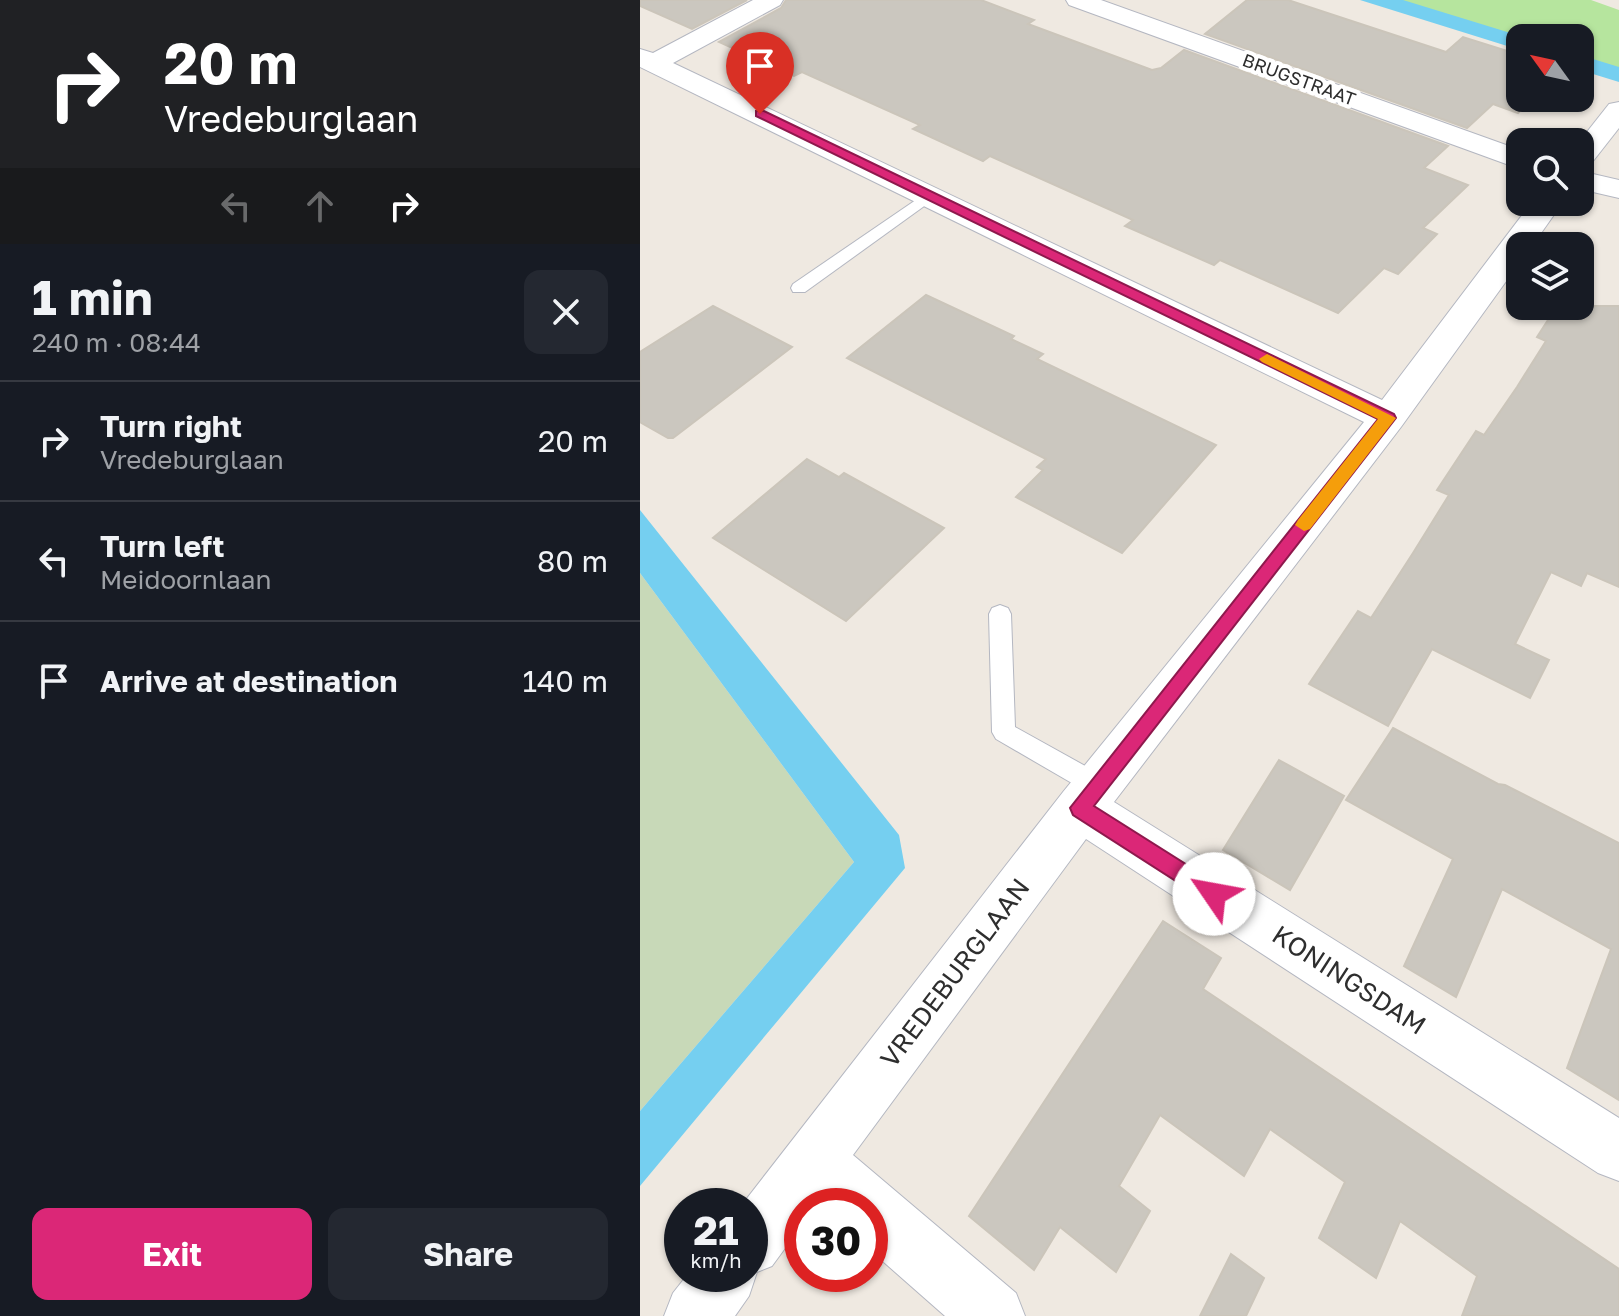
<!DOCTYPE html>
<meta charset="utf-8">
<style>
:root{--surface:#171b24;--page:#242831;--text:#f1f3f6;--muted:#9ea1a6;--line:#363941;--accent:#db2777}
body{margin:0;font-family:"Golos Text",sans-serif;background:var(--page);color:var(--text);height:100vh;display:flex;flex-direction:column;font-size:30px;white-space:nowrap}
*{box-sizing:border-box;margin:0}
p{font-size:26px;color:var(--muted)}
.icon{flex:none;width:44px;height:44px;fill:none;stroke:currentColor;stroke-width:2;stroke-linecap:round;stroke-linejoin:round}
.map{position:relative;flex:1;overflow:hidden}
.drawer{display:flex;flex-direction:column;background:var(--surface);width:640px}
.drawer>*{flex:none}
.hud{background:#202124;color:#fff;overflow:hidden}
.needle{width:52px;rotate:303deg}
.fabs{position:absolute;left:866px;top:24px;display:grid;gap:16px}
.fabs a{display:grid;place-items:center;width:88px;height:88px;border-radius:16px;background:var(--surface);box-shadow:0 2px 6px #0004;font-size:40px}
.speed{position:absolute;left:24px;top:1188px;display:flex;gap:16px;font-size:40px;font-weight:700;text-align:center}
.speed>*{display:grid;place-content:center;width:104px;height:104px;border-radius:50%;background:var(--surface);box-shadow:0 2px 6px #0004;line-height:1}
.speed small{font-size:20px;font-weight:400}
.speed .limit{border:12px solid #d22;background:#fff;color:#111}
.pin{position:absolute;display:grid;place-items:center;width:68px;height:68px;color:#fff;margin:-82px -34px;border-radius:50% 50% 50% 0;rotate:-45deg;box-shadow:0 0 8px #0007}
.pin .icon{rotate:45deg}
.me{position:absolute;width:88px;margin:-44px;rotate:303deg;stroke-linejoin:round;filter:drop-shadow(0 0 6px #0008)}
.turn{display:flex;align-items:center;gap:28px;height:168px;padding:0 32px;font-size:36px}
.turn .icon{width:104px;height:104px;stroke-width:2.5}
.turn b{display:block;font-size:56px;line-height:68px}
.lanes{display:flex;align-items:center;height:76px;padding:0 32px;background:#0003;justify-content:center;gap:40px;direction:ltr}
.lanes .off{opacity:.35}
.round{display:grid;place-items:center;flex:none;width:84px;height:84px;border-radius:16px;background:var(--page)}
.summary{display:flex;align-items:center;justify-content:space-between;height:136px;padding:0 32px}
h1{font-size:48px;font-weight:700;line-height:60px}
.primary-button{display:flex;gap:16px;margin-top:auto;padding:16px 32px}
.primary-button a{flex:1;height:92px;border-radius:16px;background:var(--accent);color:#fff;font-size:32px;font-weight:700;line-height:92px;text-align:center}
.primary-button a+a{background:var(--page);color:var(--text)}
ul{padding:0;list-style:none}
li{display:flex;align-items:center;gap:24px;height:120px;padding:0 32px;border-top:2px solid var(--line)}
li div{flex:1}
li b{display:block;font-size:30px}
li em{font-style:normal}
main{display:flex;flex:1;min-height:0}
.map>svg:first-child{display:block}
.green{fill:#b6e59e}
.cemetery{fill:#c8d9b8}
.water{fill:#75cff0}
.building{fill:#cbc7bf;stroke:#cbc5ba;stroke-width:2}
.lines{fill:none;stroke-linecap:round;stroke-linejoin:round}
.lane-casing{stroke:#b4b7c1;stroke-width:2}
.street-casing{stroke:#b4b7c1;stroke-width:2}
.lane{fill:#fff;fill-rule:evenodd}
.street{fill:#fff;fill-rule:evenodd}
.route{fill:#db2777;stroke:#8e194d;stroke-width:2}
.slow{fill:#f59e0b}
.labels{text-anchor:middle;stroke-width:8;stroke-linejoin:round;paint-order:stroke}
.far-street-label{font-size:18px;fill:#2e2e2e;stroke:#fff}
.near-street-label{font-size:26px;fill:#2e2e2e;stroke:#fff}
</style>
<main>
<section class="drawer">
<div class="hud">
<div class="turn"><svg class="icon" aria-label="right" viewBox="0 0 24 24"><path d="M7 20v-9h11M14 6l5 5-5 5"/></svg><div><b>20 m</b>Vredeburglaan</div></div>
<div class="lanes"><svg class="icon off" aria-label="left" viewBox="0 0 24 24"><path d="M17 20v-9H6M10 6l-5 5 5 5"/></svg><svg class="icon off" aria-label="ahead" viewBox="0 0 24 24"><path d="M12 20V5M6 11l6-6 6 6"/></svg><svg class="icon" aria-label="right" viewBox="0 0 24 24"><path d="M7 20v-9h11M14 6l5 5-5 5"/></svg></div>
</div>
<div class="summary"><div><h1>1 min</h1><p>240 m · 08:44</p></div><a class="round"><svg class="icon" aria-label="close" viewBox="0 0 24 24"><path d="M6 6l12 12M18 6L6 18"/></svg></a></div>
<ul>
<li><svg class="icon" aria-label="right" viewBox="0 0 24 24"><path d="M7 20v-9h11M14 6l5 5-5 5"/></svg><div><b>Turn right</b><p>Vredeburglaan</p></div><em>20 m</em></li>
<li><svg class="icon" aria-label="left" viewBox="0 0 24 24"><path d="M17 20v-9H6M10 6l-5 5 5 5"/></svg><div><b>Turn left</b><p>Meidoornlaan</p></div><em>80 m</em></li>
<li><svg class="icon" aria-label="arrive" viewBox="0 0 24 24"><path d="M6 21V4h12l-3 4 3 4H6"/></svg><div><b>Arrive at destination</b></div><em>140 m</em></li>
</ul>
<div class="primary-button"><a>Exit</a><a>Share</a></div>
</section>
<div class="map">
<svg width="979" height="1316" viewBox="0 0 979 1316">
<rect width="100%" height="100%" fill="#efe9e1"/>
<polygon class="green" points="732,0 951,0 979,10 979,77 940,65 940,38 880,38"/>
<polygon class="cemetery" points="0,573 214,862 0,1111"/>
<g class="water">
<polygon points="720,0 763,0 887,38 880,38 880,50"/>
<polygon points="940,55 979,67 979,82 940,70"/>
<polygon points="0,510 259,835 265,868 0,1186 0,1111 214,862 0,573"/>
</g>
<g class="building">
<polygon points="0,0 107,0 52,29 0,6"/>
<polygon points="146,0 341,0 394,20 388,24 512,70 521,68 544,50 808,146 784,168 828,185 783,228 797,234 758,274 744,268 698,313 580,260 574,265 485,226 493,220 350,156 343,161 273,129 280,125 162,72 154,76 79,42 141,8"/>
<polygon points="607,0 648,0 806,52 823,37 880,55 880,98 893,98 878,113 853,104 827,128 565,34"/>
<polygon points="286,295 374,336 371,339 403,354 397,359 576,445 482,553 376,497 403,470 397,467 406,459 207,358"/>
<polygon points="73,306 152,347 33,438 28,438 0,422 0,352"/>
<polygon points="917,306 979,306 979,587 947,573 941,586 911,572 875,644 909,660 890,698 792,649 748,726 669,684 718,611 731,618 773,553 809,495 797,490 836,431 844,435 877,387 906,341 897,337"/>
<polygon points="167,459 199,477 204,473 304,528 206,621 73,538"/>
<polygon points="753,728 858,784 865,785 979,843 979,1100 927,1068 971,949 862,889 816,997 764,966 813,859 706,800"/>
<polygon points="639,760 704,796 650,890 583,850"/>
<polygon points="523,921 581,958 563,989 979,1269 979,1316 822,1316 837,1276 760,1221 736,1278 679,1238 705,1182 630,1129 604,1176 520,1115 479,1186 510,1211 476,1272 420,1227 394,1270 329,1216"/>
<polygon points="591,1254 624,1278 606,1316 560,1316"/>
</g>
<g class="lines">
<g class="lane-casing">
<g id="lane">
<polygon points="289,191 297,196 294,199 165,292 153,292 151,288 153,284"/>
<polygon points="360,605 368,608 371,614 375,727 465,777 469,785 465,793 457,796 449,793 356,739 352,732 349,614 352,608"/>
</g>
</g>
<g class="street-casing">
<g id="street">
<polygon points="113,0 143,0 140,5 33,63 742,400 892,202 923,202 892,246 880,246 880,262 761,427 474,802 979,1118 979,1181 958,1173 446,839 213,1155 376,1293 385,1316 305,1316 230,1250 230,1206 178,1203 162,1206 162,1225 132,1266 117,1272 109,1296 95,1316 24,1316 33,1293 48,1274 110,1274 110,1206 101,1206 423,792 724,422 0,67 0,49 13,53"/>
<polygon points="426,0 461,0 880,150 880,169 429,5"/>
<polygon points="979,102 979,128 950,165 940,168 939,142 969,104"/>
<polygon points="940,171 979,180 979,198 940,189"/>
</g>
</g>
<use href="#lane" class="lane"/>
<use href="#street" class="street"/>
</g>
<polygon class="route" points="116,111 124,111 754,414 756,418 454,806 582,887 585,894 582,901 574,904 567,901 433,815 430,808 738,419 116,116"/>
<polygon class="slow" points="627,354 756,418 670,529 664,531 655,525 658,520 738,419 622,362 619,359"/>
<g class="labels">
<g class="far-street-label">
<text transform="translate(659 80) rotate(20)" y="6">BRUGSTRAAT</text>
</g>
<g class="near-street-label">
<text transform="translate(315 973) rotate(-53)" y="9">VREDEBURGLAAN</text>
<text transform="translate(709 980) rotate(33)" y="9">KONINGSDAM</text>
</g>
</g>
</svg>
<div class="fabs">
<a><svg class="needle" viewBox="-14 -14 28 28"><path d="M0-13l5 13h-10z" fill="#e53935"/><path d="M0 13l5-13h-10z" fill="#9ea1a6"/></svg></a>
<a><svg class="icon" aria-label="search" viewBox="0 0 24 24"><circle cx="10" cy="10" r="6"/><path d="M15 15l6 6"/></svg></a>
<a><svg class="icon" aria-label="layers" viewBox="0 0 24 24"><path d="M12 4l9 5-9 5-9-5zM3 14l9 5 9-5"/></svg></a>
</div>
<div class="speed"><div>21<small>km/h</small></div><div class="limit">30</div></div>
<div class="pin" style="left:120px;top:114px;background:#d93025"><svg class="icon" aria-label="arrive" viewBox="0 0 24 24"><path d="M6 21V4h12l-3 4 3 4H6"/></svg></div>
<svg class="me" style="left:574px;top:894px" viewBox="-20 -20 40 40"><circle r="19" fill="#fff"/><path d="M0-13L10 11 0 6-10 11z" fill="#db2777"/></svg>
</div>
</main>
